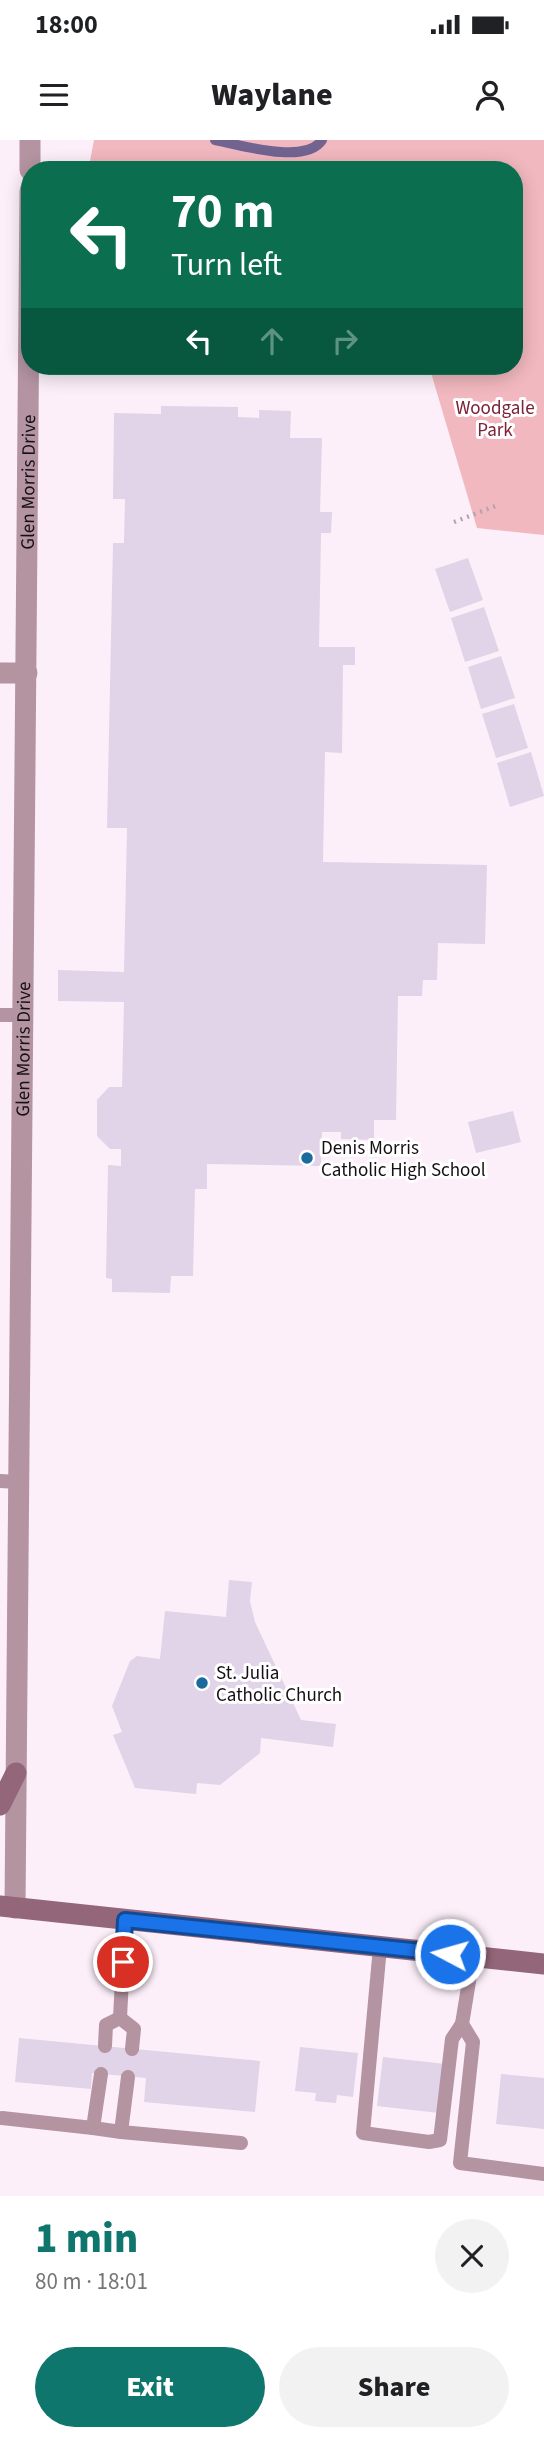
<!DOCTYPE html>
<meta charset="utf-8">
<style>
:root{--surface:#fff;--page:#f2f2f2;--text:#202124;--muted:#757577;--accent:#0f766e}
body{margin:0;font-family:"Source Sans 3",sans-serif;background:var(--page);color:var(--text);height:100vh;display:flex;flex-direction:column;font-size:26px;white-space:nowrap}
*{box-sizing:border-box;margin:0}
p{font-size:23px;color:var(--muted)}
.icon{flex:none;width:38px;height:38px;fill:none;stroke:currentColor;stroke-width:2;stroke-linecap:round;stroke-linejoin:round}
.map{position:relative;height:2056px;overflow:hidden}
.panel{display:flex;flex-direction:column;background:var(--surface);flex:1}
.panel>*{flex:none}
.top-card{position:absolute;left:21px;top:21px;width:502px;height:214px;border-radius:28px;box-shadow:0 4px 18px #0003;background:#0b6e4f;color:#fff;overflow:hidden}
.pin{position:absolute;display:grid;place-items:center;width:60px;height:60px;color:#fff;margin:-30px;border:4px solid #fff;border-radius:50%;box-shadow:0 2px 7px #0007}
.me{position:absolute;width:77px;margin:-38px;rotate:276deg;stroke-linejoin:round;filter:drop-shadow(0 0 5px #0008)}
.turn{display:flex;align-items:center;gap:24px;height:147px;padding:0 35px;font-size:32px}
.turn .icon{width:91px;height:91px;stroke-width:2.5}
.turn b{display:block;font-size:49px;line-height:60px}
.lanes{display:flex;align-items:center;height:66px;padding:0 35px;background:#0003;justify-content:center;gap:35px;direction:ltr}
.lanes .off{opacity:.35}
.round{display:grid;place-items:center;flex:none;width:74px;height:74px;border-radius:37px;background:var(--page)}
.headline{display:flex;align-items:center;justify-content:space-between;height:119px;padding:0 35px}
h1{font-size:42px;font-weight:800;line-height:52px;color:var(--accent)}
.action{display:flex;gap:14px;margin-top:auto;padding:14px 35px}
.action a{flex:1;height:80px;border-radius:42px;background:var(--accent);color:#fff;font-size:28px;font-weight:800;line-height:80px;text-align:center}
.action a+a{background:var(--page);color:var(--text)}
.status{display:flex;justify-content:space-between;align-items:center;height:49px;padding:0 35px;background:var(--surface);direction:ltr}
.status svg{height:19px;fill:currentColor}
header{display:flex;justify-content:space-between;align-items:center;height:91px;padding:0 35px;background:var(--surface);font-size:32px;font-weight:800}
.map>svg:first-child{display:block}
.green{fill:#f2b8bf}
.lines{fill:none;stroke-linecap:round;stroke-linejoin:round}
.stream{stroke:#726491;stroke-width:10}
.building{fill:#e1d3e8}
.path{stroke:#b0a5ae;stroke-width:4.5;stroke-dasharray:2 5;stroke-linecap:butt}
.lane{stroke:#b494a1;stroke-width:14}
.street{stroke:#b494a1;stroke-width:21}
.secondary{stroke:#936679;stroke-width:21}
.route-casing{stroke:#114b97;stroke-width:18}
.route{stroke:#1a73e8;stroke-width:12}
.poi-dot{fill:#1a6b9d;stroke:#fff;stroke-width:2.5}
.labels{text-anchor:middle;stroke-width:6;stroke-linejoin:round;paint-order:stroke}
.park-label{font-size:19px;fill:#7b2338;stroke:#fff}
.street-label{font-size:19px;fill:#160f14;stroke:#fff}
.poi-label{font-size:19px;fill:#160f14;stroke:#fff;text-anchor:start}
</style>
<div class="status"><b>18:00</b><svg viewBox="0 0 49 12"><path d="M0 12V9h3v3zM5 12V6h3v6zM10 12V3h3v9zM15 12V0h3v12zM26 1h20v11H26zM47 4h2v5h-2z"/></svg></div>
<header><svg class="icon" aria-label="menu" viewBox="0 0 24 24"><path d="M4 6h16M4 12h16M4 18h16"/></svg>Waylane<svg class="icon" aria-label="person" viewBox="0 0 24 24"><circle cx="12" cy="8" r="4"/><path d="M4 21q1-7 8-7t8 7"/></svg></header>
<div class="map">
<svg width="544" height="2056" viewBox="0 0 544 2056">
<rect width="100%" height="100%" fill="#fceff9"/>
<polygon class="green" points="94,0 544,0 544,395 477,388 429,226 514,226 514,30 91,30 90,21"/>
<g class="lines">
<path class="stream" d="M 215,0 C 240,5 306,25 322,0"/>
</g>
<g class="building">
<polygon points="161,266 238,267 238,277 259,278 259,270 291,271 290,298 322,298 320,372 332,372 331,393 321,393 319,507 355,507 355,525 343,525 342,613 325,612 323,722 487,725 485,804 438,803 437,840 423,840 422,856 398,856 396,980 374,980 374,1000 341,999 341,992 322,992 321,1026 207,1024 207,1049 195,1049 193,1136 171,1136 170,1153 112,1152 112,1139 106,1138 108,1025 121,1026 121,1009 110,1009 97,996 97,960 109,947 122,947 124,862 58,861 58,830 124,832 127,688 107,688 113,403 124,403 125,359 113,359 114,273 161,274"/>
<polygon points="468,418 483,460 450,472 435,429"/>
<polygon points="484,467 499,511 465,522 451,478"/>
<polygon points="501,516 515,558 481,569 468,527"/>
<polygon points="514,564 528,608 496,618 482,574"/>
<polygon points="531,612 544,656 510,667 497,623"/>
<polygon points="513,971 521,1002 476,1013 468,982"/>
<polygon points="229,1440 252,1442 250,1461 255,1482 301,1580 336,1584 333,1607 261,1598 260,1613 220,1645 197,1643 196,1654 135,1648 113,1595 122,1592 112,1566 130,1521 137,1516 160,1519 165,1471 226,1477"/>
<polygon points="19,1898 260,1921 255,1972 144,1962 146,1938 92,1933 91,1949 15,1942"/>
<polygon points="300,1907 358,1913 353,1957 337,1955 336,1963 315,1961 316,1953 295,1951"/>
<polygon points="383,1917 445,1924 439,1973 377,1966"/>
<polygon points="501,1934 544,1938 544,1989 496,1984"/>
</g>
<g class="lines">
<polyline class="path" points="454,382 498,365"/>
<g class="lane">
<polyline points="0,875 22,875"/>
<polyline points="0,1341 18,1342"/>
<polyline points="125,1780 120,1878 134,1889 132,1909"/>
<polyline points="380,1807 363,1993 429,2002 440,2000 452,1899 462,1884"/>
<polyline points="473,1817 462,1884 473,1902 460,2023 544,2034"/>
<polyline points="105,1906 106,1885 120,1878"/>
<polyline points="128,1937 121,1992 241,2003"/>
<polyline points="2,1978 93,1988 101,1934"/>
<polyline points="93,1988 121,1992"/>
</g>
<g class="street">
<polyline points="30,30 30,0"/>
<polyline points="0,533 27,533"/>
<path id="s1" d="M 15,1768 L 30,51"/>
</g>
<g class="secondary">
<polyline points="0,1665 16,1633"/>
<polyline points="0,1766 544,1824"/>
</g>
</g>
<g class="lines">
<g class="route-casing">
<polyline id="route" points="123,1822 125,1780 450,1814"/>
</g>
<use href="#route" class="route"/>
</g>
<g class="poi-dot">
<circle cx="307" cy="1018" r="7"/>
<circle cx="202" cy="1543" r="7"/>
</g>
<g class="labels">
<g class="park-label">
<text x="495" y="274">Woodgale<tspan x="495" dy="22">Park</tspan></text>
</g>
<g class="street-label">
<text dy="7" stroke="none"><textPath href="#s1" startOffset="1426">Glen Morris Drive</textPath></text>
<text dy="7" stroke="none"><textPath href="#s1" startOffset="859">Glen Morris Drive</textPath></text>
</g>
<g class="poi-label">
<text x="321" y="1014">Denis Morris<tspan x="321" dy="22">Catholic High School</tspan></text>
<text x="216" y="1539">St. Julia<tspan x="216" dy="22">Catholic Church</tspan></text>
</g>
</g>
</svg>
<div class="pin" style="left:123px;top:1822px;background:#d93025"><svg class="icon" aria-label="arrive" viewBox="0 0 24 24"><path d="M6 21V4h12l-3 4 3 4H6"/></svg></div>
<svg class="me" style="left:450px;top:1814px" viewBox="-20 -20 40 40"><circle r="17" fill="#1a73e8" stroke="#fff" stroke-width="3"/><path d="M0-11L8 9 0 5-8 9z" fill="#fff"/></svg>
<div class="top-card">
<div class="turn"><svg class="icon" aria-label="left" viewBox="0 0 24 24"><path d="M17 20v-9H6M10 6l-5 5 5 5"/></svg><div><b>70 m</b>Turn left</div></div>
<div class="lanes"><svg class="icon" aria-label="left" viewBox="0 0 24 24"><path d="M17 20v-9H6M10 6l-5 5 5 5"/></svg><svg class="icon off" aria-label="ahead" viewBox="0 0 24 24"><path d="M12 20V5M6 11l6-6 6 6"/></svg><svg class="icon off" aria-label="right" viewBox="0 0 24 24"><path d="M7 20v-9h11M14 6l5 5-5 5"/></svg></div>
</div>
</div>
<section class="panel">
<div class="headline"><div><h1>1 min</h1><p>80 m · 18:01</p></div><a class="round"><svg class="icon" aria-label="close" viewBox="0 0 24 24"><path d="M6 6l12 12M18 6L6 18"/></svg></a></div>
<div class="action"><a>Exit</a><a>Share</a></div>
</section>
